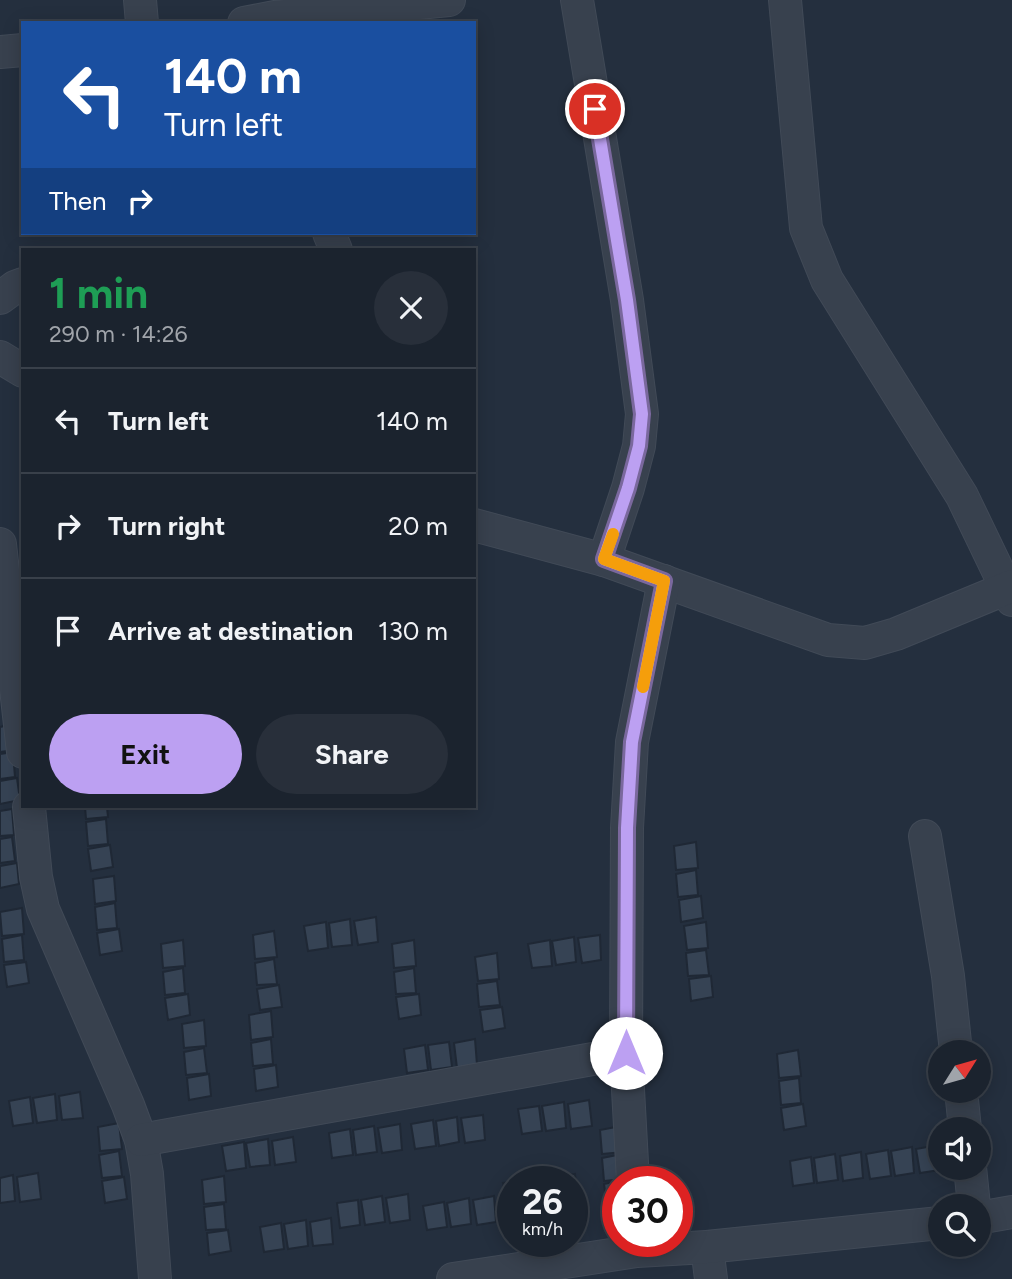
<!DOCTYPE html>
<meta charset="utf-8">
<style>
:root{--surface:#1b232e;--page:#282f3a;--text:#f1f3f6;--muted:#a0a4aa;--line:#39404a;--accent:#bca0f2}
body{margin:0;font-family:Figtree,sans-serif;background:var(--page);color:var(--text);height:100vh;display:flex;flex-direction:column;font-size:26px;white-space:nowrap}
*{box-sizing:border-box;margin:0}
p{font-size:23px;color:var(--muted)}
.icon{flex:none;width:38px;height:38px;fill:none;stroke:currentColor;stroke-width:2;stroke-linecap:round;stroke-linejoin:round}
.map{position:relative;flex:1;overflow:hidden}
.details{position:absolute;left:21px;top:248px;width:455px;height:560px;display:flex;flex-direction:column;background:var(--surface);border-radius:0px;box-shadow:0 4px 18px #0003,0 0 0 2px var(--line)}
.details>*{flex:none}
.guide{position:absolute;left:21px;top:21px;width:455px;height:214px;border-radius:0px;box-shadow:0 4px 18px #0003,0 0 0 2px var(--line);background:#1a4fa0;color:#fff;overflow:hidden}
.needle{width:46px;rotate:53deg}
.buttons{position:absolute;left:928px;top:1040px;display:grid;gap:14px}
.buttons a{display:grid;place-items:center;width:63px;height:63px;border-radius:50%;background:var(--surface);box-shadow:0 4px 18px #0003,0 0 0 2px var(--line);font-size:35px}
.speed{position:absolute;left:497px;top:1166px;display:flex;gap:14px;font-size:35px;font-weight:700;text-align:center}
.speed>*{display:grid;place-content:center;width:91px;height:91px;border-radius:50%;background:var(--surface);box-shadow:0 4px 18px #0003,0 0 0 2px var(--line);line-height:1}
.speed small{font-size:18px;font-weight:400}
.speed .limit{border:10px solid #d22;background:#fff;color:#111}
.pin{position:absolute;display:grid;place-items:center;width:60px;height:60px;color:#fff;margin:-30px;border:4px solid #fff;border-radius:50%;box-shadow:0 2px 7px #0007}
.me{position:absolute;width:77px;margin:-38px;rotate:0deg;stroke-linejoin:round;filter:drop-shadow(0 0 5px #0008)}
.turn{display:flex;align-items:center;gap:24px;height:147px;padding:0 28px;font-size:32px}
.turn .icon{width:91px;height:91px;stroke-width:2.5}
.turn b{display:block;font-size:49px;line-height:60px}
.then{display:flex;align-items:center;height:66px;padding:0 28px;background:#0003;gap:14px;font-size:26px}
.round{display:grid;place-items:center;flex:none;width:74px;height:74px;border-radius:37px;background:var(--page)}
.summary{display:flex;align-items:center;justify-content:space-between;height:119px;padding:0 28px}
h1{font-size:42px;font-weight:700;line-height:52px;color:#1e9e55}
.primary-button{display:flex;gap:14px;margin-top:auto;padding:14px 28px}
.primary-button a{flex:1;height:80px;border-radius:42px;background:var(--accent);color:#111;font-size:28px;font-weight:700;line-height:80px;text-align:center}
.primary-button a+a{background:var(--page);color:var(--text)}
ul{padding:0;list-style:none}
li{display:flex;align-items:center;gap:21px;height:105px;padding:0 28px;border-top:2px solid var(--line)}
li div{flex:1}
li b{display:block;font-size:26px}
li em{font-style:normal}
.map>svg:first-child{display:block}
.building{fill:#364354;stroke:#1f2835;stroke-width:2}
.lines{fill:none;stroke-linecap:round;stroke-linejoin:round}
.minor-casing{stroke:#414a57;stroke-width:34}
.minor{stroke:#38414e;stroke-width:32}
.route-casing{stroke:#7a689d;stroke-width:18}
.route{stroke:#bca0f2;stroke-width:12}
.slow{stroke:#f59e0b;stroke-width:12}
</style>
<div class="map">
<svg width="1012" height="1279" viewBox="0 0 1012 1279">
<rect width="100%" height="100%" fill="#242f3e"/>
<g class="building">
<polygon points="12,724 15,750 0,752 0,727"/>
<polygon points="13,752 15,777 0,779 0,754"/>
<polygon points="17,778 20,800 0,804 0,781"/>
<polygon points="85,807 107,807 108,817 86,819"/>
<polygon points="12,809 14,835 0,836 0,811"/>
<polygon points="106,819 108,844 88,846 86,822"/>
<polygon points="12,837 15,861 0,863 0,839"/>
<polygon points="696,842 698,868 676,870 674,846"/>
<polygon points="110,845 113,867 91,871 88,849"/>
<polygon points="17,863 19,884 0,888 0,866"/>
<polygon points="696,870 698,895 678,897 676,874"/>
<polygon points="114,876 116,901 95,904 93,879"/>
<polygon points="701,896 703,918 681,922 679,900"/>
<polygon points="115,903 117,928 97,930 95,907"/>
<polygon points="22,908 24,934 2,936 0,912"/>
<polygon points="376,917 378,942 358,945 354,921"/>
<polygon points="350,919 352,945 332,947 329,923"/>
<polygon points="326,922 328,948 308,951 304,926"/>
<polygon points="706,922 708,948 687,950 684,926"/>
<polygon points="119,929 122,951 100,955 97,933"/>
<polygon points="274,931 277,957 255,959 253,935"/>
<polygon points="22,935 24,960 4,962 2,939"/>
<polygon points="600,935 601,960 582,963 578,938"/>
<polygon points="574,937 576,962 556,965 552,941"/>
<polygon points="183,940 185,966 163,968 161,944"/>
<polygon points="414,940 416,966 394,968 392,944"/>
<polygon points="550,940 552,966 532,968 528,944"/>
<polygon points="706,950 709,975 688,976 686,953"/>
<polygon points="497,953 499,979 478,981 475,957"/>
<polygon points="274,959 277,984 257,985 255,963"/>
<polygon points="26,962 29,983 7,987 4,965"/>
<polygon points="183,968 185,993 165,995 163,972"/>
<polygon points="414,968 416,993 396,994 394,972"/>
<polygon points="711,976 713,997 691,1001 689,979"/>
<polygon points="497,981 500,1005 479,1007 477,984"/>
<polygon points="279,985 282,1007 260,1010 257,989"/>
<polygon points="188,994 190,1015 168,1020 165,998"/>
<polygon points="419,994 421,1015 399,1019 396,997"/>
<polygon points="502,1007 505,1028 483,1032 480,1010"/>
<polygon points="271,1011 273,1037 251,1040 249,1015"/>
<polygon points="204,1020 206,1046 184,1048 182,1024"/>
<polygon points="271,1039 273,1064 253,1066 251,1043"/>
<polygon points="475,1039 477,1065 457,1068 454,1043"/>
<polygon points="449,1042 452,1067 431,1070 428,1045"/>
<polygon points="425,1045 428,1070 407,1073 404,1049"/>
<polygon points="204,1048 207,1073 186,1075 184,1052"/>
<polygon points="798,1050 801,1076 779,1078 777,1054"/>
<polygon points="276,1065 278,1087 256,1091 254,1069"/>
<polygon points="209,1074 211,1096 189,1100 187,1078"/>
<polygon points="799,1078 801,1103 781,1105 779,1081"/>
<polygon points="80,1092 83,1118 62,1120 59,1096"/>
<polygon points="55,1094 57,1120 37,1123 33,1098"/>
<polygon points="30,1097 33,1123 13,1126 9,1101"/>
<polygon points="589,1100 592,1126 571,1129 568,1104"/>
<polygon points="564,1102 566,1128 546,1131 542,1106"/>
<polygon points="803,1104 806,1126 784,1130 781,1108"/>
<polygon points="539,1106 542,1131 522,1134 518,1109"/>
<polygon points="483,1115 485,1140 465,1143 461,1118"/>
<polygon points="457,1117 459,1142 439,1146 436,1121"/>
<polygon points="433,1120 436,1146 415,1149 411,1124"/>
<polygon points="119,1123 122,1149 100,1151 98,1127"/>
<polygon points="400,1124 402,1150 382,1153 378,1128"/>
<polygon points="374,1126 377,1152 356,1155 353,1130"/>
<polygon points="621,1126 624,1152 602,1154 600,1130"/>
<polygon points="350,1129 353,1155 332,1158 329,1133"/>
<polygon points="293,1137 296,1162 275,1165 272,1141"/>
<polygon points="268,1139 270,1165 250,1167 246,1143"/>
<polygon points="244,1142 246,1168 226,1171 222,1146"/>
<polygon points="938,1145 940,1170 920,1173 916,1149"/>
<polygon points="912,1147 914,1173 895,1176 891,1151"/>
<polygon points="888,1150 891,1176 870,1179 866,1154"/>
<polygon points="119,1151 122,1176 102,1178 99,1155"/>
<polygon points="861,1152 863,1178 843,1181 840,1156"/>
<polygon points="622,1154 624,1179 604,1181 602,1158"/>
<polygon points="835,1154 838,1180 817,1183 814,1158"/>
<polygon points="811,1157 814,1183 793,1186 790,1161"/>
<polygon points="38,1173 41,1199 20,1202 17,1177"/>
<polygon points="575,1174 577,1199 572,1200 572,1181 554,1181 553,1178"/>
<polygon points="13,1175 15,1201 0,1203 0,1178"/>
<polygon points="224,1176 226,1202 204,1204 202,1180"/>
<polygon points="124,1177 127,1199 105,1203 102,1181"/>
<polygon points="618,1181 618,1204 607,1206 604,1184"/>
<polygon points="513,1182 513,1207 507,1208 503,1183"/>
<polygon points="408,1194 410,1220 390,1223 386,1198"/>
<polygon points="382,1196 385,1222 365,1225 361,1200"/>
<polygon points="494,1196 496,1222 477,1225 473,1200"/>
<polygon points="469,1198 471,1224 451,1227 447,1203"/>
<polygon points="358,1200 360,1225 340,1228 337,1203"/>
<polygon points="444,1202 447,1227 427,1230 423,1206"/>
<polygon points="224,1204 226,1229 206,1230 204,1207"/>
<polygon points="331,1218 333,1244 313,1246 310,1222"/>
<polygon points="306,1220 308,1246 288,1249 284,1224"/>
<polygon points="281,1223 284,1249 264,1252 260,1227"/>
<polygon points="228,1230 231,1251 209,1255 207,1233"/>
</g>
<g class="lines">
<g class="minor-casing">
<g id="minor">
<polyline points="140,0 142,23"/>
<polyline points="577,0 627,300 642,414 639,446 628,488 604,560"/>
<polyline points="785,0 806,228 827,280 962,496 1012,600"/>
<polyline points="244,23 275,17 449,0"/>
<polyline points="0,52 23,50"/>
<polyline points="329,233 336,250"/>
<polyline points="0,298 15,287 23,284"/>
<polyline points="0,357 23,371"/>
<polyline points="474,525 604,560 828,640 865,643 896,634 1012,586"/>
<polyline points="0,544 23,752"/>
<polyline points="29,807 36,877 43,909 128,1105 141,1140 147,1174 155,1279"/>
<polyline points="925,836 948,976 956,1052"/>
<polyline points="961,1090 965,1129"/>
<polyline points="141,1140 626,1053"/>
<polyline points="970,1167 974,1206"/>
<polyline points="633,1181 626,1053 627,828 632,742 664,581"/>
<polyline points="978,1218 1012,1212"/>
<polyline points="707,1247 711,1279"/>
<polyline points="453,1279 637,1251 707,1247 940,1223"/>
</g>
</g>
<use href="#minor" class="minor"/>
</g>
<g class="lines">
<g class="route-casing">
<polyline id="route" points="595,109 627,300 642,414 639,446 628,488 604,559 664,581 632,742 627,828 626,1053"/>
</g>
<use href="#route" class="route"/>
<polyline class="slow" points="613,534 604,559 664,581 643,687"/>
</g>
</svg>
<div class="buttons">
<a><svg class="needle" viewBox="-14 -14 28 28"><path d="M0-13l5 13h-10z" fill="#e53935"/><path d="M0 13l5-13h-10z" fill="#a0a4aa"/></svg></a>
<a><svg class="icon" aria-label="sound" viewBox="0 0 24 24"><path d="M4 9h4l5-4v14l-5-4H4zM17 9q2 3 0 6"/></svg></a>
<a><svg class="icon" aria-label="search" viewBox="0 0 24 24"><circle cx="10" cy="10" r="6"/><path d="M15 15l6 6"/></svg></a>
</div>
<div class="speed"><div>26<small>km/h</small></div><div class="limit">30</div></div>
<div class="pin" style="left:595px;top:109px;background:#d93025"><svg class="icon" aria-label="arrive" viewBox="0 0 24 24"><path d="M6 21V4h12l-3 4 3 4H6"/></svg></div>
<svg class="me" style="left:626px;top:1053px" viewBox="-20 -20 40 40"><circle r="19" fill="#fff"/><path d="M0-13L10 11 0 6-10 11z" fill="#bca0f2"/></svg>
<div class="guide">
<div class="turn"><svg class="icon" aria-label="left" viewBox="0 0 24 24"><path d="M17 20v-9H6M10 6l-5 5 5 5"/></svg><div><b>140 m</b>Turn left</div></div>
<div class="then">Then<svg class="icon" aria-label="right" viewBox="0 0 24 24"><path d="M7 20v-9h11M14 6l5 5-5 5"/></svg></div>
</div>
<section class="details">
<div class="summary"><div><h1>1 min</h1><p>290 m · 14:26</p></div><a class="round"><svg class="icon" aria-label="close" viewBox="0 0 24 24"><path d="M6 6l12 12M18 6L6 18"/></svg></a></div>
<ul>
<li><svg class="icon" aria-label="left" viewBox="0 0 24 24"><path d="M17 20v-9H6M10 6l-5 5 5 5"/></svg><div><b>Turn left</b></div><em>140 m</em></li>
<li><svg class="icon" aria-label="right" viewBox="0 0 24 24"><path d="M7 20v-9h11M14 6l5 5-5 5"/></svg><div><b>Turn right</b></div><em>20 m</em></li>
<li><svg class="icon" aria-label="arrive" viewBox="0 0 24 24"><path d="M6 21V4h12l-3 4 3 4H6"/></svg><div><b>Arrive at destination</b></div><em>130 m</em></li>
</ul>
<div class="primary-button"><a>Exit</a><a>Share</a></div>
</section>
</div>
